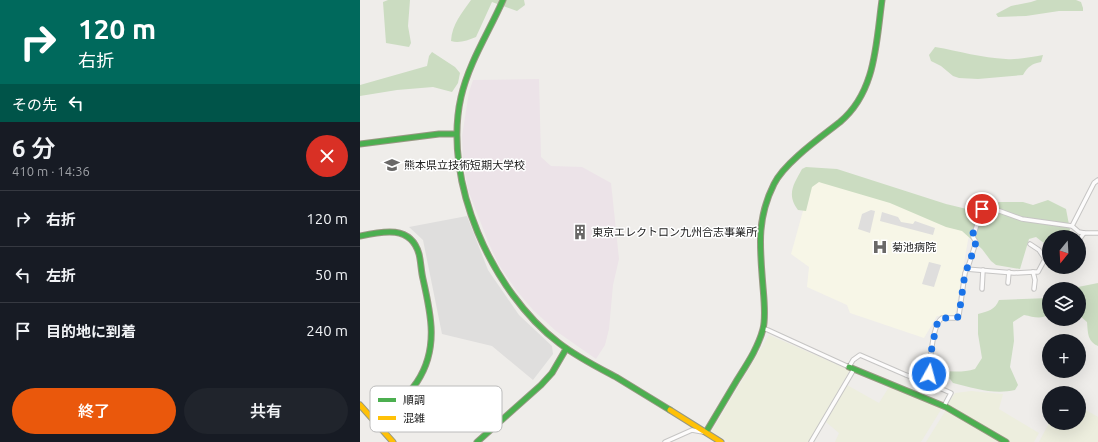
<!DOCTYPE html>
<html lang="ja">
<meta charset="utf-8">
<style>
:root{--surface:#171b24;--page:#20242c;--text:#f1f3f6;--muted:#9ea1a6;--line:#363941;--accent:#ea580c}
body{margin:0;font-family:Ubuntu,"Noto Sans JP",sans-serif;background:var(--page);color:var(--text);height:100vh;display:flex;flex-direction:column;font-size:15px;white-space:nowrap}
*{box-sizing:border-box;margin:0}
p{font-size:13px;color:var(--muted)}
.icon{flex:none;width:22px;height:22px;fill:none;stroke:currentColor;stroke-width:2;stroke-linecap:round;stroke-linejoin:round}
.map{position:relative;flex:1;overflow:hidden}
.drawer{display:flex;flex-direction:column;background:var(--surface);width:360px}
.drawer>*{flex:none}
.top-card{background:#00695c;color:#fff;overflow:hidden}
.needle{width:26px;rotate:198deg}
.controls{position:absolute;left:682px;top:230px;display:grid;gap:8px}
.controls a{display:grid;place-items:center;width:44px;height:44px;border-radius:50%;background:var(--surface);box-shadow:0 4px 16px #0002;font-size:20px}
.pin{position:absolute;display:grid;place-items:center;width:34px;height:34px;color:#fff;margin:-17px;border:2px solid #fff;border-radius:50%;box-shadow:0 1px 4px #0007}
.me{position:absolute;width:44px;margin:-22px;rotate:7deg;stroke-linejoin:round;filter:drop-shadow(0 0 3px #0008)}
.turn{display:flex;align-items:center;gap:14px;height:84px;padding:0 12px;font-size:18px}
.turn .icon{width:52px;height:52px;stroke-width:2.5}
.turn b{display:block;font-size:28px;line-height:34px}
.then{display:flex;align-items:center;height:38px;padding:0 12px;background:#0003;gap:8px;font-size:15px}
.round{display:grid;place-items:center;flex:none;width:42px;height:42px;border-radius:21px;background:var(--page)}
.overview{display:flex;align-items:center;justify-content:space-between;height:68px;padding:0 12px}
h1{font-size:24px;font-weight:600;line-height:30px}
.button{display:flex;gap:8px;margin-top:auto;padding:8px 12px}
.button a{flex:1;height:46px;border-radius:24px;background:var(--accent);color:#fff;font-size:16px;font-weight:600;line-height:46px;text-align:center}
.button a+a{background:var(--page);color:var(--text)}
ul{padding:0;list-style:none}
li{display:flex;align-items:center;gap:12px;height:56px;padding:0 12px;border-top:1px solid var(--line)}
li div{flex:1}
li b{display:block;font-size:15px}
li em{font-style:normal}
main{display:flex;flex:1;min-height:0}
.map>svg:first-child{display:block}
.industrial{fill:#ece3e8}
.education{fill:#f7f6e7}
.farmland{fill:#edeede}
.forest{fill:#cbdcc1}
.parking{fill:#dfdedd}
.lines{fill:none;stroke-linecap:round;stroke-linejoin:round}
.street-casing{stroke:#c6c5c4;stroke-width:5.5}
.fast-casing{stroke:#979882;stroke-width:7}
.slow-casing{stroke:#979882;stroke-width:7}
.street{stroke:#fdfcfc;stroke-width:3.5}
.fast{stroke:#4caf50;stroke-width:5}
.slow{stroke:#ffc107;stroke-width:5}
.route{stroke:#1a73e8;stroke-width:7;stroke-dasharray:0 12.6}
.labels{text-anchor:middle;stroke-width:3;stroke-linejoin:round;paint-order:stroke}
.poi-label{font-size:11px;fill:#212121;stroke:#fff;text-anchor:start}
.key{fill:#fff;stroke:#bcbcbc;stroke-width:1}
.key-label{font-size:11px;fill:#212121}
</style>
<main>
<section class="drawer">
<div class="top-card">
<div class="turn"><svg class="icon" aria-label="right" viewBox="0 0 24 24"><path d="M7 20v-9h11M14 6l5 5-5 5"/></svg><div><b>120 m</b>右折</div></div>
<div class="then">その先<svg class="icon" aria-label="left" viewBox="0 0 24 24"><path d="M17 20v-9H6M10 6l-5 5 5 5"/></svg></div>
</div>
<div class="overview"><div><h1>6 分</h1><p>410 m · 14:36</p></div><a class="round" style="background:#d93025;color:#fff"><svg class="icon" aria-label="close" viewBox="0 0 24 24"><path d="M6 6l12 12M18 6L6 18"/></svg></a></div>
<ul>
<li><svg class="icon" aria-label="right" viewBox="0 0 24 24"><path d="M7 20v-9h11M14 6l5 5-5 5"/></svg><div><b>右折</b></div><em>120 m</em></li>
<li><svg class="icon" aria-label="left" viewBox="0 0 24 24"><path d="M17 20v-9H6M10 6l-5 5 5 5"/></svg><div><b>左折</b></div><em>50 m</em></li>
<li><svg class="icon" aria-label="arrive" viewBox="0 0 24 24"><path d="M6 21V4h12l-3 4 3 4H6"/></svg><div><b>目的地に到着</b></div><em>240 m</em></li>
</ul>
<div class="button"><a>終了</a><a>共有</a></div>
</section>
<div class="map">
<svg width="738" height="442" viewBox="0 0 738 442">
<rect width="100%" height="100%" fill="#efedea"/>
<polygon class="industrial" points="179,79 181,157 191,166 222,167 251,183 259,259 253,285 249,329 245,345 236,359 196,331 173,310 156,290 139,265 129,244 108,190 103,161 102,136 109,92 113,80"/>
<polygon class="education" points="455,168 617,213 608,240 595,315 577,316 564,338 490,313 487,305 447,287 449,267 431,254"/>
<g class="farmland">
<polygon points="409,335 490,370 449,442 369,442 352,431"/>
<polygon points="487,385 519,403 529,387 582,408 561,442 475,442 479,433 466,422"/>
<polygon points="611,391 643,394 639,409 679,433 674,442 650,442 587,405 595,393"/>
<polygon points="719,406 738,417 738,442 679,442 689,423 719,423"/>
<polygon points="586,410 642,442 566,442"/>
</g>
<g class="forest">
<polygon points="28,0 50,0 48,26 51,43 49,47 26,43 23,2"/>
<path d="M 111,0 L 164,0 L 165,5 L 157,11 L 132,2 L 116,37 C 108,40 99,44 91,41 C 92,24 102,13 111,0 Z"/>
<polygon points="677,0 716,0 721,2 723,8 723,11 699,11 666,16 638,17 636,14 651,6 671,2"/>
<path d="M 575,47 C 599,51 622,58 646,59 C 658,60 671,57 683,55 L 681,62 C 672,64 668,66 663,75 L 618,79 L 599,78 L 593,76 L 581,66 L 571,61 L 569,55 Z"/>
<polygon points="72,52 95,67 100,73 98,83 92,92 73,87 37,90 0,96 0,85 67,66 69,56"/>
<path d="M 446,167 L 477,169 L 586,204 L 611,210 L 635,211 L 638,202 L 663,202 L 673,205 L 688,200 L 706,209 L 711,235 L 709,237 L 689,237 L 689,247 L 676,237 L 669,239 L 660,269 L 636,265 L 631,261 L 622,249 L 602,231 L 586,227 L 530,203 L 462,183 L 459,182 L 452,187 L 446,211 L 438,210 C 426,194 434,184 442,169 Z"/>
<path d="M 738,283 L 738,346 C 727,341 728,332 727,322 L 719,315 L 719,289 L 708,289 Z"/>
<path d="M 689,298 L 689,314 C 681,320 674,317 664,315 L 653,322 L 654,341 L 650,367 L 658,385 L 655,390 C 634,395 614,388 593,383 L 590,379 L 577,371 C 590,371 603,373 615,369 L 622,358 L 618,334 L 618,314 C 628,311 635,310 639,300 Z"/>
</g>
<g class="parking">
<polygon points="511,210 515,211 510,233 498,229 502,214"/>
<polygon points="522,212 538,217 541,222 553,224 555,221 575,228 573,235 520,221"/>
<polygon points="107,216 128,270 159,315 192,346 193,354 173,380 132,346 82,334 63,240 49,227"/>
<polygon points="569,262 581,265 574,287 562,284"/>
</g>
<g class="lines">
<g class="street-casing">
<g id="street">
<polyline points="626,209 637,210 662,219 712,226 719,232 724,233 738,233"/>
<polyline points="712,226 734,183 738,180"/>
<polyline points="719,240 724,233"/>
<polyline points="670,244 679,250 685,259"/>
<polyline points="606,269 654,273 674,272 678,272 685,259 689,261"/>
<polyline points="673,272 675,280 674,289"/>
<polyline points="648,283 649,272"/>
<polyline points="622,289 623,270"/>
<path d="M 403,328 L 408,330 L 489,367 L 493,360 L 500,355 L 546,375 L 566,382 C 571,368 571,325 582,318 L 597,318 L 599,315 L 605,273 L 609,264 L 616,242 L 613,237 L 622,209"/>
<polyline points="566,382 591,393 584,406"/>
<polyline points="305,442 332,430 343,432"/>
<polyline points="451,442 494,369"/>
</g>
</g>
<g class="fast-casing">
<g id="fast">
<path d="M 143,0 C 129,32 109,62 101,97 C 82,181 132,292 199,343 C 217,357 237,367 256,377 C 274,388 292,399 310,410"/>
<polyline points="0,144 79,134 96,134"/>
<path d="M 0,236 C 23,231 51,225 59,254 C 61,262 61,271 63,279 C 71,314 79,349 57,382 C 46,398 31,411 17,424"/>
<polyline points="489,367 586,407 646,442"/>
<path d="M 346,432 C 356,415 367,397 377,380 C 387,364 398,348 403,329 C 406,317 404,299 403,287 C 400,248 396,220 414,184 C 424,163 461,137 480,122 C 516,92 516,43 522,0"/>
<polyline points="117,442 181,385 192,373 206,349"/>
</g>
</g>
<g class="slow-casing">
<g id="slow">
<polyline points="0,405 33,442"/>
<polyline points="310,410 361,442"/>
</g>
</g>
<use href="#street" class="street"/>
<use href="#fast" class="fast"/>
<use href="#slow" class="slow"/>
</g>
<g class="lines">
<polyline class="route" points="569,374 572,346 578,320 582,318 597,318 599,315 605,273 609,264 616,242 612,236 622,209"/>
</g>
<defs>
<g id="school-bare" transform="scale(1.2)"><path d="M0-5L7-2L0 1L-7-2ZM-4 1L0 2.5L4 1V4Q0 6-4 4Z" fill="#696867" stroke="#fff" stroke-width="2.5" paint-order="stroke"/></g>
<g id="building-bare" transform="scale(1.2)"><path d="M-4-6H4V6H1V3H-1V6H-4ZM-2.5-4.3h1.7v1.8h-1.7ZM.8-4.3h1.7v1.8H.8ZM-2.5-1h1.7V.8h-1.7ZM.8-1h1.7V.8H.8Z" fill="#696867" stroke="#fff" stroke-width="2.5" paint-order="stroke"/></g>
<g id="hospital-bare" transform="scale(1.2)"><path d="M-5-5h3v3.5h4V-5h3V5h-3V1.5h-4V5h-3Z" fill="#696867" stroke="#fff" stroke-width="2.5" paint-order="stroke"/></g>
</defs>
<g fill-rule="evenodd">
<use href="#school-bare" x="32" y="165"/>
<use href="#building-bare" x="220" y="232"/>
<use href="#hospital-bare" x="520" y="247"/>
</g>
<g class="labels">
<g class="poi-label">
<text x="44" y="169">熊本県立技術短期大学校</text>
<text x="232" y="236">東京エレクトロン九州合志事業所</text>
<text x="532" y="251">菊池病院</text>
</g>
</g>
<rect x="10" y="386" width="132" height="46" rx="6" class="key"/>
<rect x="18" y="398" width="18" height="4" fill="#4caf50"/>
<rect x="18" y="416" width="18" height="4" fill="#ffc107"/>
<g class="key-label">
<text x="43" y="404">順調</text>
<text x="43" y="422">混雑</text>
</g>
</svg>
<div class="controls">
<a><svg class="needle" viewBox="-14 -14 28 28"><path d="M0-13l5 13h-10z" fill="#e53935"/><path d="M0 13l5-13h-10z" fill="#9ea1a6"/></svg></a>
<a><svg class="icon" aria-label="layers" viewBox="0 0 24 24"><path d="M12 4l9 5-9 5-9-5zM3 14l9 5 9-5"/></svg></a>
<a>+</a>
<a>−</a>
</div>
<div class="pin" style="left:622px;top:209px;background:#d93025"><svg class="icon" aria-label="arrive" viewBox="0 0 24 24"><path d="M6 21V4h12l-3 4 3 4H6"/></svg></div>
<svg class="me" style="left:569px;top:374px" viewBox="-20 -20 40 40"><circle r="17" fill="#1a73e8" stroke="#fff" stroke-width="3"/><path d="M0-11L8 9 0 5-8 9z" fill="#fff"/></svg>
</div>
</main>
